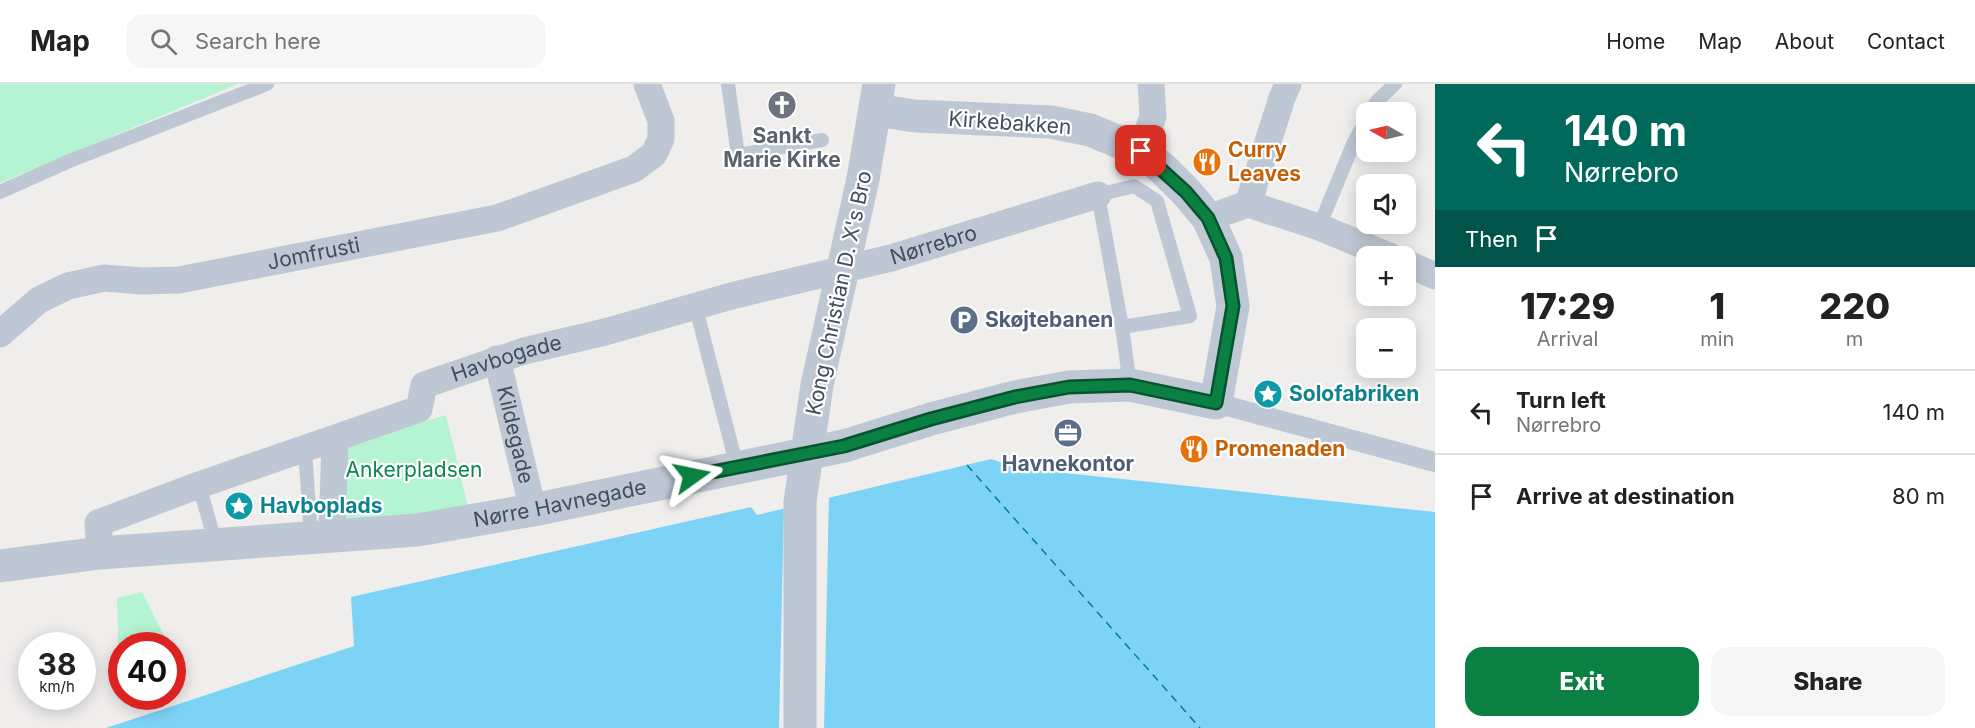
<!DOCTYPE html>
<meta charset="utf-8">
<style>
:root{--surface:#fff;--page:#f6f6f6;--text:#222;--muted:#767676;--line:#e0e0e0;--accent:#0b8043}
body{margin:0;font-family:Inter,sans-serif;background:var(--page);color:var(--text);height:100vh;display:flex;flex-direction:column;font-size:22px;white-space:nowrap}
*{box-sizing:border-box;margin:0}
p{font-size:20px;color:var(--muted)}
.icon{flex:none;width:33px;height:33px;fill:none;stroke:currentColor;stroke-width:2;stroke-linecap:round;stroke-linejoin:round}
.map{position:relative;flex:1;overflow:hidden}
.details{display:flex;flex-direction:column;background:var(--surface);width:540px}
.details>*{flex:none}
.top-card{background:#00695c;color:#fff;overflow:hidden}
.needle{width:39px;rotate:278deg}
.controls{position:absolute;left:1356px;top:18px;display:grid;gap:12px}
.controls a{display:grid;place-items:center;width:60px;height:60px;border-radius:12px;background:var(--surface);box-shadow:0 3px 15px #0003;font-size:30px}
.speed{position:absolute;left:18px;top:548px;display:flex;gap:12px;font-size:30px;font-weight:700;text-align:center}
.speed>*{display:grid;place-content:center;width:78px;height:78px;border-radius:50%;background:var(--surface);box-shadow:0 3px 15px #0003;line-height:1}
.speed small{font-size:15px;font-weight:400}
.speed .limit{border:9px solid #d22;background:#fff;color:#111}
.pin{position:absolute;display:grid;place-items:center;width:51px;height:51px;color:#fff;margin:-26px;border-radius:12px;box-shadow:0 3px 9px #0006}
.me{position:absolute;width:66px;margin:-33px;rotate:78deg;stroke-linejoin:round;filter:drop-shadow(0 0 4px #0008)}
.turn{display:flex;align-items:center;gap:21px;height:126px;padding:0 30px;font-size:27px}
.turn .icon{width:78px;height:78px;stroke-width:2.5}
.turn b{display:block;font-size:42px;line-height:51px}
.then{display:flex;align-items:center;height:57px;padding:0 30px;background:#0003;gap:12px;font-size:22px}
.eta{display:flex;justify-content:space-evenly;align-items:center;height:102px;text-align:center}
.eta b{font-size:36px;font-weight:800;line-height:42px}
.cta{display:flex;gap:12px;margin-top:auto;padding:12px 30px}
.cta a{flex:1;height:69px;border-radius:18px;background:var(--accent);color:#fff;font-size:24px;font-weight:800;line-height:69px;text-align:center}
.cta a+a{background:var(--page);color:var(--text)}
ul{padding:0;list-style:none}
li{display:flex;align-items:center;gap:18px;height:84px;padding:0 30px;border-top:2px solid var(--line)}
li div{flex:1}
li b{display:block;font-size:22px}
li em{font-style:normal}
header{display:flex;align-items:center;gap:36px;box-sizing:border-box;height:84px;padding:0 30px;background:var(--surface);border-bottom:2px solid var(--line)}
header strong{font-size:28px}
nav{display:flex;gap:33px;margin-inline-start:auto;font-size:21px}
.search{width:420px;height:54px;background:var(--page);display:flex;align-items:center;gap:15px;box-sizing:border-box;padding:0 21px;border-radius:18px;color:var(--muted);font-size:22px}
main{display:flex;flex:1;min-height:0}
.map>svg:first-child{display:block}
.green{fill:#b5f4d2}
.water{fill:#7dd3f6}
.pier{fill:#f0eded}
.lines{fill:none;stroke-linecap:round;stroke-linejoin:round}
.ferry{stroke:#017aab;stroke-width:1.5;stroke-dasharray:8 6;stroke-linecap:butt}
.service{stroke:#bec8d4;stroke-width:14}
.pedestrian{stroke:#bec8d4;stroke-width:20}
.minor{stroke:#bec8d4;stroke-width:27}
.tertiary{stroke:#bec8d4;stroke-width:33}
.tertiary-bridge{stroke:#bec8d4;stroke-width:33}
.route-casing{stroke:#07532c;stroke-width:15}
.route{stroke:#0b8043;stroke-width:10}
.labels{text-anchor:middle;stroke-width:4.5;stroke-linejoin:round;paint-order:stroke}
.street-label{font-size:21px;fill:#434e5d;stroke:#fff}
.worship-label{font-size:21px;font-weight:bold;fill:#5b616d;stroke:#fff}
.food-label{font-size:21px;font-weight:bold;fill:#c56008;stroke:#fff;text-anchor:start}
.service-label{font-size:21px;font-weight:bold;fill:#4e5e75;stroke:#fff;text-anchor:start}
.culture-label{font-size:21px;font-weight:bold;fill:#0d838f;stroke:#fff;text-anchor:start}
.park-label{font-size:21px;fill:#0c8652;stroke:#fff}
</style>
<header>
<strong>Map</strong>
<div class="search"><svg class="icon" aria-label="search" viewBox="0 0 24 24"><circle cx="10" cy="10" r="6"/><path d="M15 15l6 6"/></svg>Search here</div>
<nav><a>Home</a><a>Map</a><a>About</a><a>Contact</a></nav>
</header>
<main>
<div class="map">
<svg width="1435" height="644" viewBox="0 0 1435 644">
<rect width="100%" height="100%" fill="#f0eded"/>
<g class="green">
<polygon points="0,0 238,0 0,99"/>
<polygon points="446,331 468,423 416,430 341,436 342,362"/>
<polygon points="142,508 169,561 122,561 121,595 119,595 117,514"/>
</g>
<polygon class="water" points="991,375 1017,384 1435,428 1435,644 106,644 354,562 351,513 751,423 757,431"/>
<polygon class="pier" points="829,410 824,644 779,644 784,421"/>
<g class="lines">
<polyline class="ferry" points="967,381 1200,644"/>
<g class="service">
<polyline points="728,0 738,71 822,56"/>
<polyline points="1370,28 1377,17 1395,0"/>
<polyline points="0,108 67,78 267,0"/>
<polyline points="1319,143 1354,58 1366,36"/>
<polyline points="698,232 737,383"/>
<polyline points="1122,243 1190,232 1157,117 1134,102 1098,111 1122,243 1130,301"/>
<polyline points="305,366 311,453"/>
<polyline points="199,401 216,461"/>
</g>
<polyline class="pedestrian" points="1216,319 1435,378"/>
<g class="minor">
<polyline points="1141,67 1153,32 1151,0"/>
<polyline points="1248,120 1282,14 1288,0"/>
<polyline points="1208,134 1248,120 1319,143 1389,172"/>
<polyline points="1406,179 1435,192"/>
<path id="s1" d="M 0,250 L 39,216 L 68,202 L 104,194 L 142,197 L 179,196 L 497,134 L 634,85 L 654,70 L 661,55 L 661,37 L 647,0"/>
<path id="s2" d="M 497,275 L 533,426"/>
<polyline points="332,453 335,355"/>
<path id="s3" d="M 100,469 L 98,439 L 199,401 L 419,325 L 424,301 L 524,267 L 605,248 L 735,211 L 891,174 L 1098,111"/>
</g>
<g class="tertiary">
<polyline points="863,95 879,0"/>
<path id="s4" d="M 0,482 L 100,469 L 417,446 L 533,426 L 844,362 L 931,335 L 1015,313 L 1069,303 L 1130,301 L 1216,319 L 1233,222 L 1226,174 L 1208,134 L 1186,108 L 1163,85 L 1141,67 L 1090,46 L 1051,38 L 915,32 L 875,26"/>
</g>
<polyline class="tertiary-bridge" points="800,644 800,418 817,301 863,95"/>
</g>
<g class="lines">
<g class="route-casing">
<polyline id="route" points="692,392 844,362 931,335 1015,313 1069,303 1130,301 1216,319 1233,222 1226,174 1208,134 1186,108 1141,67"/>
</g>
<use href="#route" class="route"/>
</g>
<defs>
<g id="church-disc" transform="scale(1.5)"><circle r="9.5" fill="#6b7280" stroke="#fff"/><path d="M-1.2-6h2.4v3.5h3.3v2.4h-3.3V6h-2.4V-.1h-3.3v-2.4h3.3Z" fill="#fff"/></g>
<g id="restaurant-disc" transform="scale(1.5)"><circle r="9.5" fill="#e8710a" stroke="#fff"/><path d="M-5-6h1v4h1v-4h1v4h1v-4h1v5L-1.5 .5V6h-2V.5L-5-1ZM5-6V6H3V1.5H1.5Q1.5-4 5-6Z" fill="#fff"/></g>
<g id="parking-disc" transform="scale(1.5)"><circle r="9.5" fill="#5c6f8a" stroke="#fff"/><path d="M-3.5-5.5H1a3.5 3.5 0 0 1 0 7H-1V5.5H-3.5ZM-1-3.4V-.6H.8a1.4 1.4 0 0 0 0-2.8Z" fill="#fff"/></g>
<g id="sight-disc" transform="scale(1.5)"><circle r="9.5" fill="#0f9aa8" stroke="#fff"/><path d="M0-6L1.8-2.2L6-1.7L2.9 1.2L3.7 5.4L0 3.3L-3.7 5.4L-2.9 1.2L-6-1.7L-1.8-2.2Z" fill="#fff"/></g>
<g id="office-disc" transform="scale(1.5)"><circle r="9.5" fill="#5c6f8a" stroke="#fff"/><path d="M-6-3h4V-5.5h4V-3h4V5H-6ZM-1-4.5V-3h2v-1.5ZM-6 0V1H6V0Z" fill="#fff"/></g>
</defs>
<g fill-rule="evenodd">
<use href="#church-disc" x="782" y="21"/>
<use href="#restaurant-disc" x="1207" y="78"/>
<use href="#parking-disc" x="964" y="236"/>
<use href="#sight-disc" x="1268" y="310"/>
<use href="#office-disc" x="1068" y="349"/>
<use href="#restaurant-disc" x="1194" y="365"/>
<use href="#sight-disc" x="239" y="422"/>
</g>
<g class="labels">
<g class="street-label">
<text transform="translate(1010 39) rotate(4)" y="7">Kirkebakken</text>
<text dy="7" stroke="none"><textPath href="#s3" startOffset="924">Nørrebro</textPath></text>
<text dy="7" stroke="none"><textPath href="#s1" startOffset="333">Jomfrusti</textPath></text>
<text transform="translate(839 209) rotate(-78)" y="7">Kong Christian D. X's Bro</text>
<text dy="7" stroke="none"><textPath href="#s3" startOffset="482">Havbogade</textPath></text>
<text dy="7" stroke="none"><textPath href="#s2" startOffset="78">Kildegade</textPath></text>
<text dy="7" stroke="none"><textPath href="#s4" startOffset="564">Nørre Havnegade</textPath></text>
</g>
<g class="worship-label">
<text x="782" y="59">Sankt<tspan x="782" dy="24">Marie Kirke</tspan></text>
</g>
<g class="food-label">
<text x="1228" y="73">Curry<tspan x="1228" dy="24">Leaves</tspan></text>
<text x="1215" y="372">Promenaden</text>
</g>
<g class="service-label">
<text x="985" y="243">Skøjtebanen</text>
<text x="1068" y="387" text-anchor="middle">Havnekontor</text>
</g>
<g class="culture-label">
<text x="1289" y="317">Solofabriken</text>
<text x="260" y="429">Havboplads</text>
</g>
<g class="park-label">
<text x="414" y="393">Ankerpladsen</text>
</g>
</g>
</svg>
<div class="controls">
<a><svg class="needle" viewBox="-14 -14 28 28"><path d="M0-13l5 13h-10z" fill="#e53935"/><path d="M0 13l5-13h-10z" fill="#767676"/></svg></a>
<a><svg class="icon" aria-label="sound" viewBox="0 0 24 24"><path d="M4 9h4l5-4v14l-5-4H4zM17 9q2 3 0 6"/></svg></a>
<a>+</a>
<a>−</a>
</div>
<div class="speed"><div>38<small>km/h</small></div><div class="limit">40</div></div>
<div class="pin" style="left:1141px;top:67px;background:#d93025"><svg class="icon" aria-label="arrive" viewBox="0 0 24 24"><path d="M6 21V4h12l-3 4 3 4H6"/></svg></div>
<svg class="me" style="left:692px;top:392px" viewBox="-20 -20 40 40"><path d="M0-17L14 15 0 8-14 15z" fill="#0b8043" stroke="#fff" stroke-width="4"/></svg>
</div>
<section class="details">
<div class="top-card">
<div class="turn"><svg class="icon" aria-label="left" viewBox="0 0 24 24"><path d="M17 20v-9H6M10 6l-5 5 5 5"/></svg><div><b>140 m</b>Nørrebro</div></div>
<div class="then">Then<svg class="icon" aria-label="arrive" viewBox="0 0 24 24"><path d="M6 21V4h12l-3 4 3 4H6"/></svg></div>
</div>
<div class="eta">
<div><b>17:29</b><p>Arrival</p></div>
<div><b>1</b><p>min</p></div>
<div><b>220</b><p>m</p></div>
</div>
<ul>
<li><svg class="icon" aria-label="left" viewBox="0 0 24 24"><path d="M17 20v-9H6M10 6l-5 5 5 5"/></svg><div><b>Turn left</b><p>Nørrebro</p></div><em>140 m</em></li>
<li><svg class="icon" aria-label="arrive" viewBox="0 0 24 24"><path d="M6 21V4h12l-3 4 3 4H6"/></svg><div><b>Arrive at destination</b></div><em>80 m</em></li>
</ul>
<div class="cta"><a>Exit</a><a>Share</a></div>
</section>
</main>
